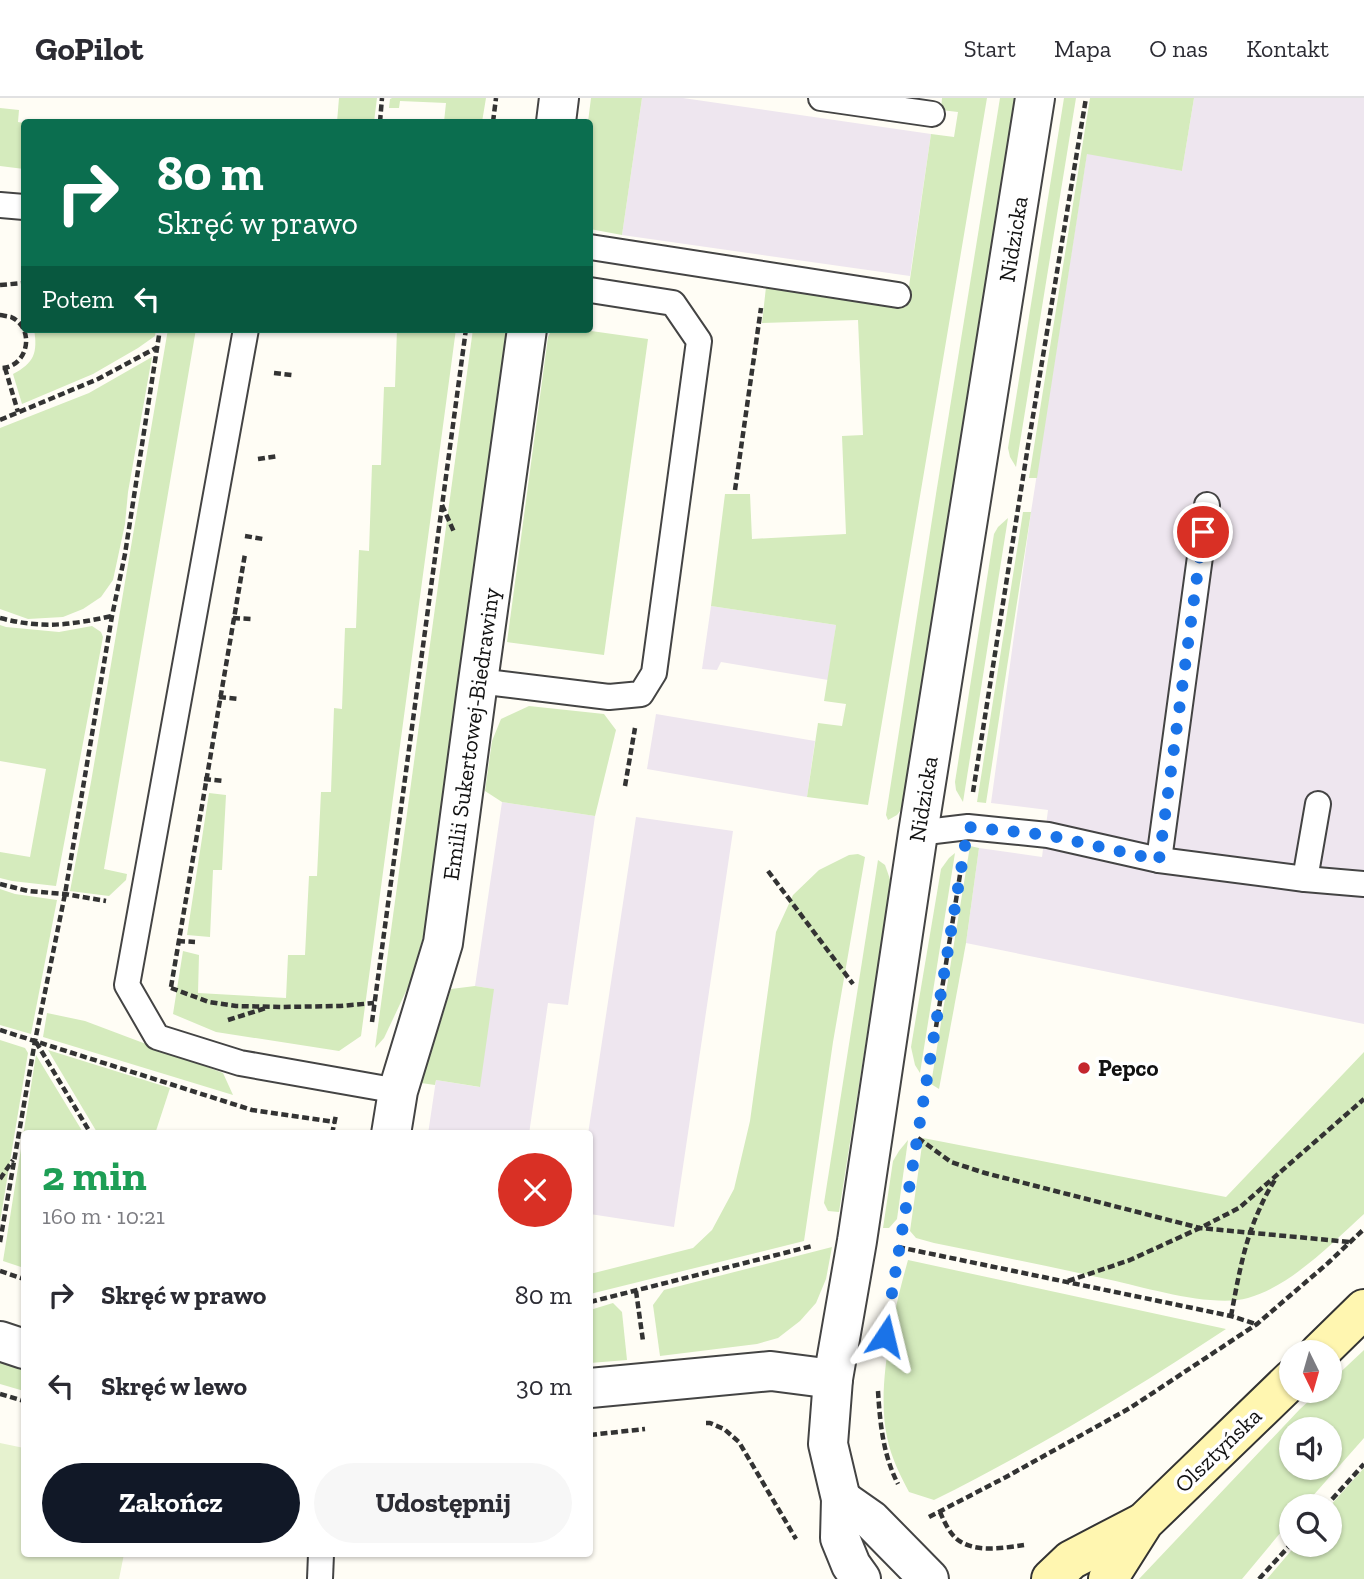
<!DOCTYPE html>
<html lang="pl">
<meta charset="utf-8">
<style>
:root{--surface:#fff;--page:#f7f7f7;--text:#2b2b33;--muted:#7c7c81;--line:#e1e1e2;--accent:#111827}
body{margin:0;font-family:"Zilla Slab",serif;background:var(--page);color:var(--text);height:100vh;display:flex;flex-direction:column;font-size:26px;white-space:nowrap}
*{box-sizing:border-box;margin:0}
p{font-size:23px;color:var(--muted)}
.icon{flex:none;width:38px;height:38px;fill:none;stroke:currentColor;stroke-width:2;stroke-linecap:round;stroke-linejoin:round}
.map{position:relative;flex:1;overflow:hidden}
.sheet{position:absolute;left:21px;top:1032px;width:572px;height:427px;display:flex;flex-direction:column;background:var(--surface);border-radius:7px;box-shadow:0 2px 5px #0004}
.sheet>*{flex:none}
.banner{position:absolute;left:21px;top:21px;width:572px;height:214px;border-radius:7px;box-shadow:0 2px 5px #0004;background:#0b6e4f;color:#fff;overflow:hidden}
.needle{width:46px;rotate:175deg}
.controls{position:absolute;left:1279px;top:1242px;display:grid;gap:14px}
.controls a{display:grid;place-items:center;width:63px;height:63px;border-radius:50%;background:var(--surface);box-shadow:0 2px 5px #0004;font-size:35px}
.pin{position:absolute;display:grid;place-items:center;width:60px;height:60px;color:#fff;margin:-30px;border:4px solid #fff;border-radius:50%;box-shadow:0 2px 7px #0007}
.me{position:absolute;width:77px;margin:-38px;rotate:10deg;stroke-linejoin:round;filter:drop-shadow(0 0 5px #0008)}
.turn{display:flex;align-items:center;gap:24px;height:147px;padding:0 21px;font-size:32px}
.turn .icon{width:91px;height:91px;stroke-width:2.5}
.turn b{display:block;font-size:49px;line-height:60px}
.then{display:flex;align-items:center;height:66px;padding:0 21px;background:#0003;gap:14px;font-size:26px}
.round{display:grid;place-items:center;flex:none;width:74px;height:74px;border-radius:37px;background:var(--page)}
.head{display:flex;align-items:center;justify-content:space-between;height:119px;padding:0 21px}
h1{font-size:42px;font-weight:700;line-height:52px;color:#1e9e55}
.button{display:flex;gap:14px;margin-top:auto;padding:14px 21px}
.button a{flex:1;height:80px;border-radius:42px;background:var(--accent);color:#fff;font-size:28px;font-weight:700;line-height:80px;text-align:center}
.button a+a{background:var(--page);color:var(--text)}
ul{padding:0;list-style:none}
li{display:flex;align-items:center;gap:21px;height:91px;padding:0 21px}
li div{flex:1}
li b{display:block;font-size:26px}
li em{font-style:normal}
header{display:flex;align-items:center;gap:42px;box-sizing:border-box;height:98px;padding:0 35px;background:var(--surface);border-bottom:2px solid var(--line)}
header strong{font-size:33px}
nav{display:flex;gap:38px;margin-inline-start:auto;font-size:24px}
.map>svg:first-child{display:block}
.industrial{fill:#eee6ef}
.green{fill:#d5ebbd;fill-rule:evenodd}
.pitch{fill:#e6f2cf}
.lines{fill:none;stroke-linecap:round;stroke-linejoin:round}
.service-casing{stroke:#444;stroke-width:28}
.minor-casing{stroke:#444;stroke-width:42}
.tertiary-casing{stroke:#444;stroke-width:42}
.secondary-casing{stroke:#333;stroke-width:42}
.path{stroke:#333;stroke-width:4.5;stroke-dasharray:7 3.5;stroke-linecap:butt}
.service{stroke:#fff;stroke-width:24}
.minor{stroke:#fff;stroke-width:38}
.tertiary{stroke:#fff;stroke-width:38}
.secondary{stroke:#fff6b0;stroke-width:38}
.route{stroke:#1a73e8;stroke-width:12;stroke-dasharray:0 21.6}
.poi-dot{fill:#c4262e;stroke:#fff;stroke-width:2.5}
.labels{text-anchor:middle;stroke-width:7;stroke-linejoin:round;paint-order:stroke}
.street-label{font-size:23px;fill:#111;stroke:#fff}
.poi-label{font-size:23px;font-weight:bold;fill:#111;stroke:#fff;text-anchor:start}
</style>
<header>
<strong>GoPilot</strong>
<nav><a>Start</a><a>Mapa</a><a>O nas</a><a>Kontakt</a></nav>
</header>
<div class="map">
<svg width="1364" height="1481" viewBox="0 0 1364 1481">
<rect width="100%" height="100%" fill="#fffdf5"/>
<g class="industrial">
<polygon points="642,0 683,0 931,36 910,178 622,137"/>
<polygon points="1194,0 1364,0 1364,926 966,845 979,750 1042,759 1048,712 991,705 1031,414 1087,55 1182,73"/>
<polygon points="711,508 836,527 828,582 721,564 717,572 702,571"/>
<polygon points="656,616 815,643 807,699 647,671"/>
<polygon points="502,704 595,718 568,907 548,905 529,1036 428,1036 436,982 479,989 493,891 475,888"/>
<polygon points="636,719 733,733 674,1129 590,1116 590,1036 588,1036"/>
</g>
<g class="green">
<polygon points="339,0 377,0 374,24 337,24"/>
<polygon points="392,0 486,0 482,24 444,24 446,5 400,3 399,10 389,10 390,1"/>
<polygon points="591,0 642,0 622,137 590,131 590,24 588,24"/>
<polygon points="942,0 987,0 868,707 807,699 818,625 842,628 846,606 824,603 836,527 711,508 725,396 750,396 752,441 846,436 842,338 863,337 858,222 762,225 766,189 906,209 931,36 954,39 958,14 941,12"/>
<polygon points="1000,0 1018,0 904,708 897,717 888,722 886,717 936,396"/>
<polygon points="1064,0 1076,0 1016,369 1010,359 1008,350"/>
<polygon points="1090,0 1194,0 1182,73 1087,56 1037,380 1029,380"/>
<polygon points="0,10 19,12 18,24 24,25 24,71 0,68"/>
<path d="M 34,231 L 156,231 L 155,238 L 138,250 L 93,276 L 22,306 L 13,276 C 34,265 38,255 34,231 Z"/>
<polygon points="168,231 196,231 104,771 127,776 126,782 109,798 70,793 91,684"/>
<polygon points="397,231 456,231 361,938 339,953 216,934 173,916 183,853 199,857 198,895 286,900 288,857 305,857 309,778 317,778 321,694 331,694 334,610 342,611 345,530 356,530 359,452 369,453 372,367 381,367 384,289 395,289"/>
<polygon points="473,231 508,231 430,815 409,887 384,940 375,950"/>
<polygon points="552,231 577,231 648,241 604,557 507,544 548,239"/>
<polygon points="152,259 128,394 125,426 113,482 101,499 83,511 63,519 28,521 0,511 0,330 89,295"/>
<polygon points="1023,414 1031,414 986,705 977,704"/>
<polygon points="1008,420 963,704 956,692 955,684 994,436 998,429"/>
<polygon points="0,527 6,529 59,534 92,528 101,534 103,539 56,788 12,783 0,780 0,754 30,759 46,671 0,663"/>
<polygon points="529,608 604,616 616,632 595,718 502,704 485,693 492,643 501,621"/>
<polygon points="209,695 226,697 222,772 213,772 210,839 187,837"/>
<polygon points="970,748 979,750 966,845 939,991 931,986"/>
<polygon points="955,755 920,975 915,967 911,949 941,771 949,760"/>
<polygon points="858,756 865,759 833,944 804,1143 590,1196 590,1176 693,1150 712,1132 734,1091 750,1023 776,834 793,797 819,772 849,757"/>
<polygon points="878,762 885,767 891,784 839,1114 828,1113 824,1105"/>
<polygon points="0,791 15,796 57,802 31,936 0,927"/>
<polygon points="475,888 494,891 480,989 436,982 435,987 421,985 451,891"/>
<polygon points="47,915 85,923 223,975 233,997 43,939"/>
<polygon points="0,942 25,950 28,955 0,1124"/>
<polygon points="48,952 170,990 155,1036 98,1036"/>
<path d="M 1364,954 L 1364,1116 C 1332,1145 1291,1188 1248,1200 C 1213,1210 1147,1190 1111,1182 C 1052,1169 993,1157 934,1145 L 916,1140 L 910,1133 L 923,1040 L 1226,1099 Z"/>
<polygon points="36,957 84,1036 24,1036 24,1170 3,1163"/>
<polygon points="908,1042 897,1121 889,1130 883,1130 893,1063 899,1053"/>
<polygon points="832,1149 826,1181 816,1205 800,1223 778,1240 757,1246 660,1258 653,1207 664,1192"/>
<path d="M 908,1162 L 1226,1231 C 1132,1293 1035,1352 934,1402 L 909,1394 C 900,1377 891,1359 887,1339 C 876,1288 894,1212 908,1162 Z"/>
<polygon points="613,1205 622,1214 627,1262 590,1265 590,1212"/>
<path d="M 1364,1252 L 1364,1340 L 1303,1409 L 1292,1409 L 1291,1422 L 1242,1481 L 1139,1481 L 1300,1311 L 1320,1293 L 1330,1293 L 1330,1284 ZM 1292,1332 L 1330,1332 L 1330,1370 L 1292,1370 Z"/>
<polygon points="0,1264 24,1272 24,1293 0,1286"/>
<polygon points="1364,1370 1364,1481 1267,1481 1296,1447 1330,1447 1329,1409"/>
</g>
<polygon class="pitch" points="0,1345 24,1350 24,1456 124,1456 119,1481 0,1481"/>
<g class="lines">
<g class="service-casing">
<g id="service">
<polyline points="821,0 932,16"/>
<polyline points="0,107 24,109"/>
<polyline points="590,149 898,197"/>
<polyline points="246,231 127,887 157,939 240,965 398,993"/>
<polyline points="478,583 609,599 641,596 654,575 699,243 673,205 590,192"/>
<polyline points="918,735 968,729 1048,737 1159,762 1305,781 1364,786"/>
<polyline points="1159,762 1207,407"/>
<polyline points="1305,781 1318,706"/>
<polyline points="320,1481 321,1456"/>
</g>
</g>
<g class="minor-casing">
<g id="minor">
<polyline points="556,24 559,0"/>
<polyline points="391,1036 398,993 443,845 476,598 527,231"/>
<polyline points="0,1243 24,1251"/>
<polyline points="590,1290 771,1273 833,1281"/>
</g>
</g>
<g class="tertiary-casing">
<g id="tertiary">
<polyline points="841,1401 871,1422 929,1481"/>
<polyline points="861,1481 851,1467 840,1440 841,1401 828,1346 833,1281 857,1143 918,735 1035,0"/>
</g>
</g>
<g class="secondary-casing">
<g id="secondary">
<polyline points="1319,1255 1364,1211"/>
<polyline points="1051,1481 1071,1462 1142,1425"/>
<polyline points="1108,1481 1144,1424 1292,1281"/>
</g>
</g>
<g class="path">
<polyline points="380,24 382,0"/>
<polyline points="493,24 496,0"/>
<polyline points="0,187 24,185"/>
<path d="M 0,217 C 1,217 11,219 11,219 C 37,231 27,271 0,270"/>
<polyline points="5,270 18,314"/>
<polyline points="274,275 292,277"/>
<polyline points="0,322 98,281 156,250"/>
<polyline points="258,361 278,358"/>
<polyline points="735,392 761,210"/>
<polyline points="442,407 454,434"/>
<polyline points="245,438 263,441"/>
<path d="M 0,520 C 43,531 70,527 112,518"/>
<polyline points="233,520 251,521"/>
<polyline points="219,599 239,601"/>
<polyline points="204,681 223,683"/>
<polyline points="625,688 635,630"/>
<polyline points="973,694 1028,348 1086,0"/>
<polyline points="768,773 853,886"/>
<polyline points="0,786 28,793 65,796 106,803"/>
<polyline points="178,843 195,844"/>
<polyline points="171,889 245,456"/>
<polyline points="171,890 209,904 236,908 281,909 340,908 374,905"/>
<polyline points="228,922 266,910"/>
<polyline points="372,924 466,231"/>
<polyline points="936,929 962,764"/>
<polyline points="0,932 252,1012 335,1024"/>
<polyline points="36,944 91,1036"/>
<polyline points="332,1036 336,1017"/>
<polyline points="918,1040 951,1064 985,1075 1200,1130 1350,1144"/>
<polyline points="0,1081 13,1062"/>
<polyline points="0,1144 35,943 65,796 112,518 125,456 160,231"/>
<polyline points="898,1149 1231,1218 1256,1226"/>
<polyline points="0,1173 24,1181"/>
<polyline points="1068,1183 1130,1162 1200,1130 1239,1110 1364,1001"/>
<polyline points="636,1193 643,1243"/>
<polyline points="590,1204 812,1148"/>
<path d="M 1231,1218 C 1238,1181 1244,1144 1260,1110 C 1264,1100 1270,1090 1276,1080"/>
<path d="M 878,1293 C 880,1325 883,1357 898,1386"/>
<polyline points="0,1296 24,1303"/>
<polyline points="706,1325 710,1325 724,1331 739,1344 796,1441"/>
<polyline points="590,1337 645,1331"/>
<polyline points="1325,1409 1364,1366"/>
<path d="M 940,1414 C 944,1423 949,1435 958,1442 C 976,1455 1003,1450 1024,1447"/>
<polyline points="929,1419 1006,1379 1130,1310 1257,1226 1328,1165 1364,1131"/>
<polyline points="1259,1481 1292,1445"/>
</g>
<use href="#service" class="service"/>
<use href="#minor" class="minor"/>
<use href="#tertiary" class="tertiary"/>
<use href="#secondary" class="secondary"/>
</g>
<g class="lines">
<polyline class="route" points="885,1238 968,729 1048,737 1159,762 1203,434"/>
</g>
<circle class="poi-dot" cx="1084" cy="970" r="7"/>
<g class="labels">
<g class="street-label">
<text transform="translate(1013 141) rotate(-81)" y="8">Nidzicka</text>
<text transform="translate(471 636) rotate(-82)" y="8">Emilii Sukertowej-Biedrawiny</text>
<text transform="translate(923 701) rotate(-81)" y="8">Nidzicka</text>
<text transform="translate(1218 1352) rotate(-44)" y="8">Olsztyńska</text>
</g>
<g class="poi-label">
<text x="1098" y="978">Pepco</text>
</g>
</g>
</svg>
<div class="controls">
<a><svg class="needle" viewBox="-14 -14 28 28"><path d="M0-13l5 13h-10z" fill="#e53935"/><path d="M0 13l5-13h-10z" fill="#7c7c81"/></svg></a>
<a><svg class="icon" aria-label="sound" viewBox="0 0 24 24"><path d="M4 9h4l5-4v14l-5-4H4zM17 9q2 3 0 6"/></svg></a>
<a><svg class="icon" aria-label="search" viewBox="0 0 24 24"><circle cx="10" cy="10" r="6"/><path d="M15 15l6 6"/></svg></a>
</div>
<div class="pin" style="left:1203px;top:434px;background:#d93025"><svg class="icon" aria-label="arrive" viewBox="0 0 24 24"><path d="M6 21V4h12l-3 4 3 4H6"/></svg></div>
<svg class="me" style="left:885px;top:1238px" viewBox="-20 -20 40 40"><path d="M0-17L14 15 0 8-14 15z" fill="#1a73e8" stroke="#fff" stroke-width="4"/></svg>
<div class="banner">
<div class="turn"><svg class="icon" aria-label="right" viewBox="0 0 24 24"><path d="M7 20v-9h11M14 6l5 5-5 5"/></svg><div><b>80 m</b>Skręć w prawo</div></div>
<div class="then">Potem<svg class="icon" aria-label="left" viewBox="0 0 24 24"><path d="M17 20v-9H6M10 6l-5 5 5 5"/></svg></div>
</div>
<section class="sheet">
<div class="head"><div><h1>2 min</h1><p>160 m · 10:21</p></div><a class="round" style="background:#d93025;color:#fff"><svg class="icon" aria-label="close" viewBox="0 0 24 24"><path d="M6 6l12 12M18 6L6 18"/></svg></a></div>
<ul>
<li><svg class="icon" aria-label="right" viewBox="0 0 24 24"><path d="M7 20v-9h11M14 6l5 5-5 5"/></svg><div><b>Skręć w prawo</b></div><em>80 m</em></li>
<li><svg class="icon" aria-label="left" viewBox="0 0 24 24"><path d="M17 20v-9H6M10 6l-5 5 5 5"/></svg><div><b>Skręć w lewo</b></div><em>30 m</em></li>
</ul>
<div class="button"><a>Zakończ</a><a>Udostępnij</a></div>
</section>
</div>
